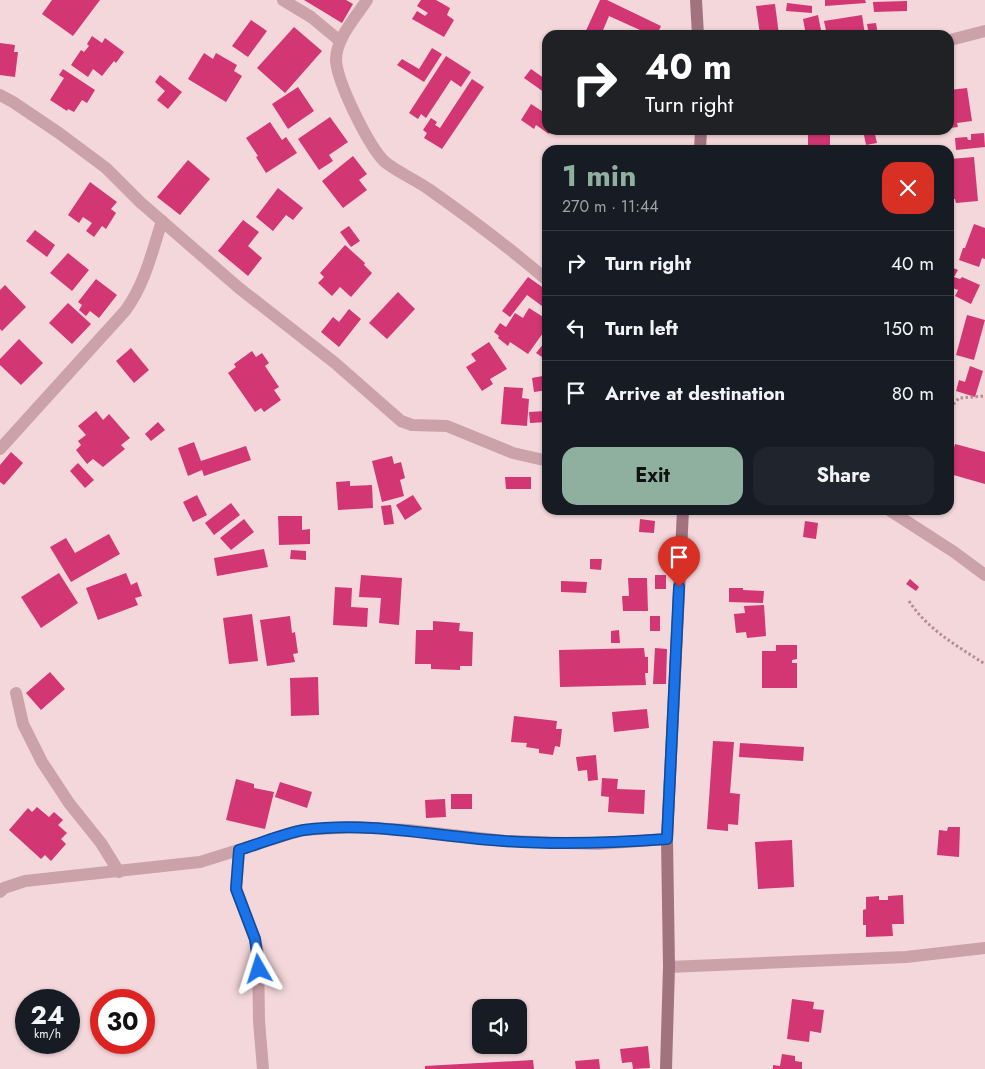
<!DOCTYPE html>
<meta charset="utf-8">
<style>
:root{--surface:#171b24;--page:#20242c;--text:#f1f3f6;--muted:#9ea1a6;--line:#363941;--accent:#8faf9f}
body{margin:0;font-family:Jost,sans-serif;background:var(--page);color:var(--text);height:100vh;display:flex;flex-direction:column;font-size:19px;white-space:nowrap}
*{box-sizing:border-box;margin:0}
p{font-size:16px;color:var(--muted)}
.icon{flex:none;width:28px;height:28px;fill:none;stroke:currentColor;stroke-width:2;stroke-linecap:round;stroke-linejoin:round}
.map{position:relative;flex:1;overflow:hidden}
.drawer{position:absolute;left:542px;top:145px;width:412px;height:370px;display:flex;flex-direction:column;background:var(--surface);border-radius:15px;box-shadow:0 1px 4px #0004}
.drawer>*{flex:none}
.guide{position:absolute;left:542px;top:30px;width:412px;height:105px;border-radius:15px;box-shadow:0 1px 4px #0004;background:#202124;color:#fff;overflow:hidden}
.tools{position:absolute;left:472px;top:999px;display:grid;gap:10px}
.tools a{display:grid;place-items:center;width:55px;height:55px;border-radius:10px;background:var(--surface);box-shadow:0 1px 4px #0004;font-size:25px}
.speed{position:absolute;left:15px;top:989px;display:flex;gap:10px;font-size:25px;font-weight:700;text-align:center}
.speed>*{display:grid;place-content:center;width:65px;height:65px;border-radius:50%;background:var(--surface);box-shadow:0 1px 4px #0004;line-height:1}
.speed small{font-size:12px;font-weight:400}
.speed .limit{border:8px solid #d22;background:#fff;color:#111}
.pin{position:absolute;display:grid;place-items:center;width:42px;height:42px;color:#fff;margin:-51px -21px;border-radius:50% 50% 50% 0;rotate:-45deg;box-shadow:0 0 5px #0007}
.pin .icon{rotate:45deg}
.me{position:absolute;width:55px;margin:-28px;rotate:354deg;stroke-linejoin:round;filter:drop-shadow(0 0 4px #0008)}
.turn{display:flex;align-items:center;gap:18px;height:105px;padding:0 20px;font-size:22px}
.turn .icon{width:65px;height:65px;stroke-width:2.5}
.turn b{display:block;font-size:35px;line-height:42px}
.round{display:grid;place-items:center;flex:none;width:52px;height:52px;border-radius:15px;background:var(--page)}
.head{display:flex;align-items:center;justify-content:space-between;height:85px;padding:0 20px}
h1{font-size:30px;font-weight:700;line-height:38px;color:var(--accent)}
.cta{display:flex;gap:10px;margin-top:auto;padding:10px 20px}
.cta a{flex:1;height:58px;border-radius:15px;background:var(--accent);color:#111;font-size:20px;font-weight:700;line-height:58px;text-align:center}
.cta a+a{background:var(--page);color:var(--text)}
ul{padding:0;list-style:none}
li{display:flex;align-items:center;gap:15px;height:65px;padding:0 20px;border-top:1px solid var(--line)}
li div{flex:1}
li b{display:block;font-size:19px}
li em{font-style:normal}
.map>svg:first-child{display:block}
.building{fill:#d23673}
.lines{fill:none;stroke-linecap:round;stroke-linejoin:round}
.path{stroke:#b88c95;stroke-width:3;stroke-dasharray:2.5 2.5;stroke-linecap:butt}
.street{stroke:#cca2a9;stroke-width:12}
.secondary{stroke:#a0737f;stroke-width:12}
.route-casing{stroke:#114b97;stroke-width:12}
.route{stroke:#1a73e8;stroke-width:9}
</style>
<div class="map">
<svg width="985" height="1069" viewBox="0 0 985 1069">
<rect width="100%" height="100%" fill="#f3d7da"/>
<g class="building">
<polygon points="52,0 100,0 73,36 42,14"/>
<polygon points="304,0 346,0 353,4 342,23"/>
<polygon points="421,0 436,0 450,8 447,15 454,20 444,37 412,19 417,11 425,16 428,13 417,6"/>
<polygon points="600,0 607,0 661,26 657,35 651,35 609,16 601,35 584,35"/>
<polygon points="825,0 865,0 866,3 825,6"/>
<polygon points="907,1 907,11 874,12 873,2"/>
<polygon points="787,3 812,6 812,13 786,11"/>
<polygon points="775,4 779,35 760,35 756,6"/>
<polygon points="818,15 822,35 806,35 803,19"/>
<polygon points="862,15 865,35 827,35 824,21"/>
<polygon points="251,20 267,31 248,57 232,46"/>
<polygon points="876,23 878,35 869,35 867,24"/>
<polygon points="294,27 322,51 285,93 257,68"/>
<polygon points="92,36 102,43 105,38 124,52 116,63 114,61 102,76 93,69 88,77 71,65 81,50 84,52 89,46 87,44"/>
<polygon points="0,43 15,45 14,52 18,52 15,77 0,75"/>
<polygon points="432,48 442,54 424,82 397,65 402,59 419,69"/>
<polygon points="204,53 213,59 216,53 237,65 234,71 242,76 226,102 188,79"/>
<polygon points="446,56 471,72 461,87 451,80 426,118 421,114 418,119 409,113"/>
<polygon points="63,69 95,90 87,103 82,100 74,112 68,109 67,111 50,100 64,78 59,75"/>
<polygon points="531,69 548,81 548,95 524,78"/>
<polygon points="160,75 182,92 168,109 157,100 165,91 155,82"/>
<polygon points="472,79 484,87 442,149 424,138 427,133 423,130 431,118 437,122 435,125 440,128"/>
<polygon points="298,87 314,111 288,129 272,104"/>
<polygon points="967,88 972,121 957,123 958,127 950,128 950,90"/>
<polygon points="531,104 548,115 548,130 551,130 549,134 536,125 534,129 521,120"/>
<polygon points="330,117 348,142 329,155 333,161 319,170 298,139"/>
<polygon points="270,122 282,140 286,137 297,153 266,173 256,157 258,156 246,138"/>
<rect x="808" y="130" width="22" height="20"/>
<polygon points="863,130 874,130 877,143 866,145"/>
<polygon points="984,133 985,147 956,150 955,138 967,137 968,140 971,140 971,134"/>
<polygon points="353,156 367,174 359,180 367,190 343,208 322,181"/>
<polygon points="974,157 978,201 956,203 955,199 950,200 950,159"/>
<polygon points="188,160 210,179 180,215 157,197"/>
<polygon points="90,182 117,202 111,209 116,213 106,229 102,226 94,237 86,231 92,223 83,217 79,223 68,215"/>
<polygon points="278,188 303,208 293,220 286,215 273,231 256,217"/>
<polygon points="243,220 259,232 248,246 262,258 248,276 218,251"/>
<polygon points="974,224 985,228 985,259 982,258 979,267 959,260 963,248 965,248"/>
<polygon points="349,226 360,241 351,247 340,232"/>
<polygon points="35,230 55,245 47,257 26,241"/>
<polygon points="345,245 365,263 364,265 372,273 351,297 340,287 332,296 318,283 324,277 320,273"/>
<polygon points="68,253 89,270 72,291 50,273"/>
<polygon points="951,267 958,270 954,277 960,279 962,277 980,285 971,304 955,296 958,290 950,287"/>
<polygon points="528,277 548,291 548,298 542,306 527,295 510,317 502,311"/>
<polygon points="96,279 117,295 99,318 90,311 86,316 79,310 82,305 78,302"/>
<polygon points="5,285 26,307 2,331 0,329 0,290"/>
<polygon points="398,292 415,309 387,339 369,323"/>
<polygon points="68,303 91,324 72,344 49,323"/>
<polygon points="529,308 548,320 548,326 528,354 510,342 508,346 498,338 499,336 494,332 500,323 506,327 515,313 523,318"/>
<polygon points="349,309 361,319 339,347 321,332 333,317 339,322"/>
<polygon points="967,315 985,320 974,360 956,355"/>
<polygon points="548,338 548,361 536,353"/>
<polygon points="19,339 43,363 21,385 0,365 0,359"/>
<polygon points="489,342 507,369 490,379 493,384 482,391 466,367 476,361 471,354"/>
<polygon points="131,348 149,370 134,383 116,361"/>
<polygon points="252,351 256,357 262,353 269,363 265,366 279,387 274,390 281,400 264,412 261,408 255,412 228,373 236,367 234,364"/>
<polygon points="970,366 983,371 975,397 956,391 959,380 965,382"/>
<polygon points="548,375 548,390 534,392 532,378"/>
<polygon points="504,387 523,388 522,398 529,399 527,426 501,424"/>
<polygon points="96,411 103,420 109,414 130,438 121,445 125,449 103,467 93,459 87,464 76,450 81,445 78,441 86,435 78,426"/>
<polygon points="546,411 547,422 530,423 529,412"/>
<polygon points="158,422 165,430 151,441 145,434"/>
<polygon points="194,442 201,461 246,446 251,460 204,476 202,470 188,476 178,448"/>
<polygon points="955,444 985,452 985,484 950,474 950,463"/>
<polygon points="11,452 23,463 4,485 0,482 0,465"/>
<polygon points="392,456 394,464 401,462 405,478 400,480 404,496 382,502 372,461"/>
<polygon points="78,463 94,480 85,488 70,471"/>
<polygon points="505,477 531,477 531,489 506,489"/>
<polygon points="350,481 350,486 372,485 373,508 338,510 336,482"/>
<polygon points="197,495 207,515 193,522 183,502"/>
<polygon points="413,495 422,509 405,520 396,505"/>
<polygon points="231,503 240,515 214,535 205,523"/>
<polygon points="391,505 394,524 384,525 381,506"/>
<polygon points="278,516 302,516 302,530 310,529 310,544 279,545"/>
<polygon points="244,519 254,532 231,550 220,538"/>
<polygon points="640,519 655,521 654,533 639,532"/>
<polygon points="805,521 818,523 816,539 803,537"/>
<polygon points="109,534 120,554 71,582 50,547 66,538 75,553"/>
<polygon points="264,549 268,567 217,576 214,558"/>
<polygon points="291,550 306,551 306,560 290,559"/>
<polygon points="590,559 602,559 601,570 590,569"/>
<polygon points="59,573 78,603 41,628 21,597"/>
<polygon points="126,573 131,585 137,582 142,596 135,598 138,605 98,620 86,588"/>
<polygon points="361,575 402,578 399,625 379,623 381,598 359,597"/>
<rect x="655" y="575" width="11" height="14"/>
<polygon points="628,578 647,578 648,611 623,611 622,596 629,596"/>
<polygon points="910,579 919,587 916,591 906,584"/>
<polygon points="561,581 587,582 586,593 561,592"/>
<polygon points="335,587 352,588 351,607 368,608 367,627 333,625"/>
<polygon points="729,588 743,588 743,590 764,591 763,603 729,602"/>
<polygon points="764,605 766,636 747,638 746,632 736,633 734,614 745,613 744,606"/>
<polygon points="252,614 258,661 229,664 223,618"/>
<polygon points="290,616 292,633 295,632 298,653 293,654 295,662 267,666 260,620"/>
<rect x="650" y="616" width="10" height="15"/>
<polygon points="433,621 460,623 459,631 473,632 472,666 460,666 460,670 431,669 431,664 415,664 416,630 433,630"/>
<polygon points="619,630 620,643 611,643 611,631"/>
<polygon points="776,645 797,645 797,659 792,660 792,663 797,663 797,688 762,688 762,651 776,651"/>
<polygon points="644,648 645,657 648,657 648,673 645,673 646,685 560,687 559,650"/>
<polygon points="655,648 667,649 666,684 653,684"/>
<polygon points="50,672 65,689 41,710 26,693"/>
<polygon points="318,677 319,715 291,716 290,678"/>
<polygon points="647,709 649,728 614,732 612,712"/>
<polygon points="514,716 557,721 556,729 562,729 560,747 555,746 553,755 539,753 539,749 526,747 527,743 511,742"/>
<polygon points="713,741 734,742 730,793 740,794 738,825 728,824 728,831 707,829"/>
<polygon points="740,743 804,747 803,761 739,757"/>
<polygon points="596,755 598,780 588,781 587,770 578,771 576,757"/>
<polygon points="602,778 618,779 617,789 645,790 644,814 608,812 609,797 601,796"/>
<polygon points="236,779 254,784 254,788 274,792 265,829 226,820"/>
<polygon points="280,782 312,792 307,808 275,797"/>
<rect x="451" y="794" width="21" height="15"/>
<polygon points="445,799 446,817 426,818 425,800"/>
<polygon points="37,807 49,817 54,812 63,820 58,825 67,833 61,839 66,844 51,861 45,855 41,859 9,830 28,808 32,812"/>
<polygon points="948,827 960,827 959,857 937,855 939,830 947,831"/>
<polygon points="792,840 794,887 758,889 755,842"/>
<polygon points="903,895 904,924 892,924 893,936 866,937 866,925 863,925 863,910 866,909 866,897 879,896 879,900 888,900 888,896"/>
<polygon points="792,999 814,1002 813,1009 824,1010 821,1033 810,1031 809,1042 787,1039"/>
<polygon points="648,1046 650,1068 633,1069 632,1062 622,1063 620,1049"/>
<polygon points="782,1054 795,1056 795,1061 802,1062 802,1069 773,1069 773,1065 780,1066"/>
<polygon points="599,1059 600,1069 576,1069 575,1061"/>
<polygon points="533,1060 534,1069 425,1069 425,1066"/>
</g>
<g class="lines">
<g class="path">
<polyline points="950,408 959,398 985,396"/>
<path d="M 909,601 C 927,629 957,646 985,664"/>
</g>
<g class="street">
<polyline points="283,0 311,17 340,41"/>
<path d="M 367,0 C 356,17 336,38 336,60 C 337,82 369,147 385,162 C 399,173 416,180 430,190 C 471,219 510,248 548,281"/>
<polyline points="950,40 985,31"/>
<polyline points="0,95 13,102 59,133 106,168 140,202 239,288 335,363 401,421 412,425 447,426 513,453 548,461"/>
<path d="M 0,449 L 125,311 C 145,284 152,252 162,221"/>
<polyline points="889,510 954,552 985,575"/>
<polyline points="16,693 23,724 42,762 69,803 101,843 119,872"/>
<polyline points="239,851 236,889 255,939 258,953 259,1021 263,1069"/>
<polyline points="0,892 4,888 25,881 200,862 302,830 355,827 408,830 505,841 598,844 667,839"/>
<polyline points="669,967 906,957 985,948"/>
</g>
<g class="secondary">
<polyline points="696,0 698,35"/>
<polyline points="700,150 701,130"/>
<polyline points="666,1069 669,967 667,839 683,510"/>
</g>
</g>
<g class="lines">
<g class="route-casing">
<path id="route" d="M 259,969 L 255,939 L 236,889 L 239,850 C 259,844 285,833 304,830 C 372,821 437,837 504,841 C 559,845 613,843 667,839 L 679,587"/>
</g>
<use href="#route" class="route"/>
</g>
</svg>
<div class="tools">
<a><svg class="icon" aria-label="sound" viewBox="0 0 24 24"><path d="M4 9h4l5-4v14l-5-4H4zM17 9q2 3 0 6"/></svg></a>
</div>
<div class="speed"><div>24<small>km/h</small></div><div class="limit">30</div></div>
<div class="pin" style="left:679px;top:587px;background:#d93025"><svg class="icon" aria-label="arrive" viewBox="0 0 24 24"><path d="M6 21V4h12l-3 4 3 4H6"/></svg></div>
<svg class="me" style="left:259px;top:969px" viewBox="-20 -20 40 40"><path d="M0-17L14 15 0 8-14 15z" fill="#1a73e8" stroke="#fff" stroke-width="4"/></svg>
<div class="guide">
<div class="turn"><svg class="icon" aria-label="right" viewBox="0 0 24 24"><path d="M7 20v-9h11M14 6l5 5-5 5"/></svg><div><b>40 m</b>Turn right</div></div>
</div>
<section class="drawer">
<div class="head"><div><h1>1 min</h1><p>270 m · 11:44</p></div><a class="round" style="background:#d93025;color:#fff"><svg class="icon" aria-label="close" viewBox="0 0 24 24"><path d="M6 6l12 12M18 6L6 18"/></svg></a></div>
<ul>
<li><svg class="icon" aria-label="right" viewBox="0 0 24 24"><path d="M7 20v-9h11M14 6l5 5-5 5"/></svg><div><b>Turn right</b></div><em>40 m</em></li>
<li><svg class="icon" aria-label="left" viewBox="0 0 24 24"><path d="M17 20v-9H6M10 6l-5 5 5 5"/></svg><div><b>Turn left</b></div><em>150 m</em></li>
<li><svg class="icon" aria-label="arrive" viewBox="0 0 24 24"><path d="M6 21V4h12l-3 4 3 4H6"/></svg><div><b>Arrive at destination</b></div><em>80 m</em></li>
</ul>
<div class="cta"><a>Exit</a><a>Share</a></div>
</section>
</div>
